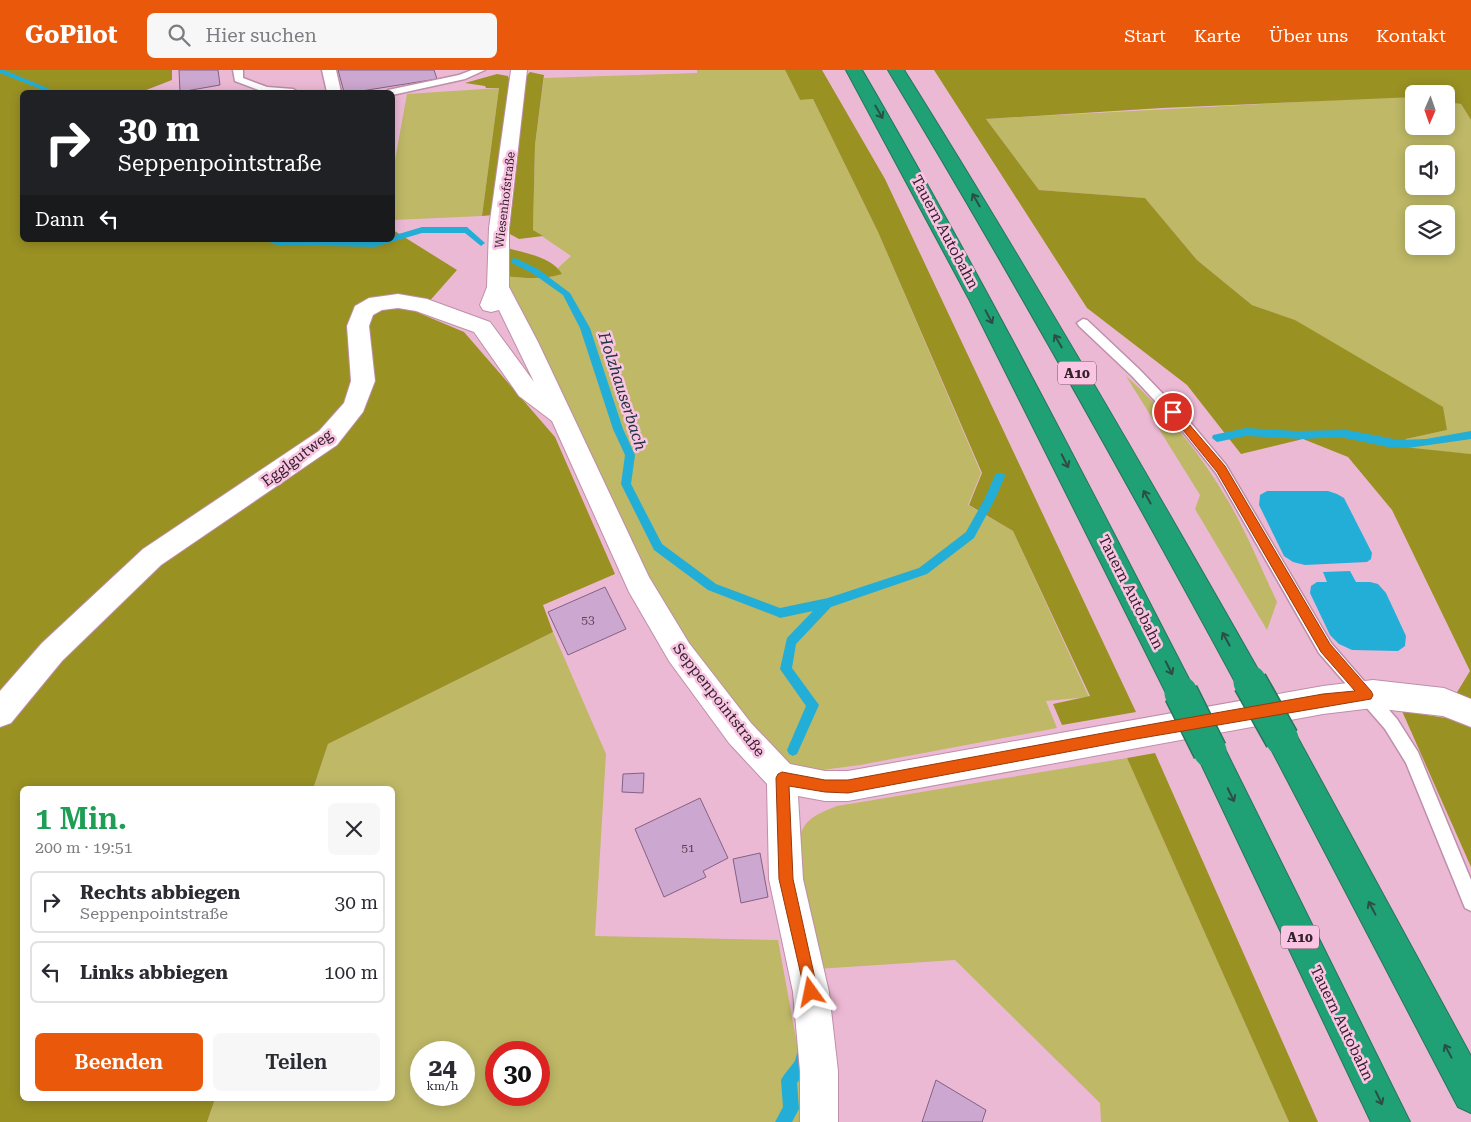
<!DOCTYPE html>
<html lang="de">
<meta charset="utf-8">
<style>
:root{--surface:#fff;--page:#f7f7f7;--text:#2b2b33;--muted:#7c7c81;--line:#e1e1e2;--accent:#ea580c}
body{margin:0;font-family:"Roboto Serif",serif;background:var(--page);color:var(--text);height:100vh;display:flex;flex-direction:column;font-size:19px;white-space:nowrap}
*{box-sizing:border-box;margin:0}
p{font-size:16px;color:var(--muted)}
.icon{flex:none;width:28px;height:28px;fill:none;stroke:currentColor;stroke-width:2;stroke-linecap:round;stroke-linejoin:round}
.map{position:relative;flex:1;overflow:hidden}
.sheet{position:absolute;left:20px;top:716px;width:375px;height:315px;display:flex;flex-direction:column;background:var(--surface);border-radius:8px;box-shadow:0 2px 12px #0003}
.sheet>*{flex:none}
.hud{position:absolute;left:20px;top:20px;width:375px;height:152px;border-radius:8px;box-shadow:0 2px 12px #0003;background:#202124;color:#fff;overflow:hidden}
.needle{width:32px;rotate:182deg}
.buttons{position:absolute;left:1405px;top:15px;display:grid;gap:10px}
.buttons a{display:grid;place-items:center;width:50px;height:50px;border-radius:8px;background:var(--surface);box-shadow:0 2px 12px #0003;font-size:25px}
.speed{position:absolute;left:410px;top:971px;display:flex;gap:10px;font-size:25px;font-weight:700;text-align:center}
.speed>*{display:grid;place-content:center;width:65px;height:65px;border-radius:50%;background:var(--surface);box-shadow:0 2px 12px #0003;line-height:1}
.speed small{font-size:12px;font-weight:400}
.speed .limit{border:8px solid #d22;background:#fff;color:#111}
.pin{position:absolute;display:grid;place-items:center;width:42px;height:42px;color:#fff;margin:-21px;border:2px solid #fff;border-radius:50%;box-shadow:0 1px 5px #0007}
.me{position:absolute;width:55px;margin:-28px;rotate:348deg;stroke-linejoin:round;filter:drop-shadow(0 0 4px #0008)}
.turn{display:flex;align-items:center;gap:18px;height:105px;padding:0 15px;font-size:22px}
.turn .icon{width:65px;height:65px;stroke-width:2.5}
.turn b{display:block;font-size:35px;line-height:42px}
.then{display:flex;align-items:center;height:48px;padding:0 15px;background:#0003;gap:10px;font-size:19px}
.round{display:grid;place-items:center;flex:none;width:52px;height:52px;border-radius:8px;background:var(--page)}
.headline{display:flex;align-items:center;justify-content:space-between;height:85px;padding:0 15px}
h1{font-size:30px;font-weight:600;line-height:38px;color:#1e9e55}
.cta{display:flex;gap:10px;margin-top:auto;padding:10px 15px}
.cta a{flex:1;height:58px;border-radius:8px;background:var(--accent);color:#fff;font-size:20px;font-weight:600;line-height:58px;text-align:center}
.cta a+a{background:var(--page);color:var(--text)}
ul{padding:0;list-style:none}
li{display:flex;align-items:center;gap:15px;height:62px;margin:0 10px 8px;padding:0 5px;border:2px solid var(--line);border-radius:8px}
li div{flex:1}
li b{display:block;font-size:19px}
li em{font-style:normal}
header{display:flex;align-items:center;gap:30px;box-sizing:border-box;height:70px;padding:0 25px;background:var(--accent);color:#fff}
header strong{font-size:24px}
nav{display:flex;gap:28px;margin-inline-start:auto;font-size:18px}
.search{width:350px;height:45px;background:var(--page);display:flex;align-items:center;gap:12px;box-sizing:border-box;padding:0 18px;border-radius:8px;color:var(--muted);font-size:19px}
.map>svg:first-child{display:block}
.green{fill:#beb867;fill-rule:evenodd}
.forest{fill:#9a9123}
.water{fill:#23aed8}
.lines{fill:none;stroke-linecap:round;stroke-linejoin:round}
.stream{fill:#23aed8;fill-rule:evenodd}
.building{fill:#cca7cf;stroke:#836185}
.service-casing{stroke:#bf8ea9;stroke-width:3}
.pedestrian-casing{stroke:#bf8ea9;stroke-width:3}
.minor-casing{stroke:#bf8ea9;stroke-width:2}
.motorway-casing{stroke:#27745b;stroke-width:2}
.service{fill:#fff;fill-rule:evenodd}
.pedestrian{fill:#fff;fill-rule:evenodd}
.minor{fill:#fff;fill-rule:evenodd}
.motorway{fill:#20a175;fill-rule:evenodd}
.motorway-bridge-casing{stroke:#27745b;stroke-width:36;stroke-linecap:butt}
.motorway-bridge{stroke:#20a175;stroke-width:33}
.oneway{stroke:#2d4e46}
.route{fill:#ea580c;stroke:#983908}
.labels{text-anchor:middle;stroke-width:5;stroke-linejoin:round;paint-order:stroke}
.far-street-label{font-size:12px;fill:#34212c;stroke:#f9c5e2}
.number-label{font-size:12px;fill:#5a4255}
.shield{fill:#f9c5e2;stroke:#6f5263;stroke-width:1}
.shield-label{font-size:14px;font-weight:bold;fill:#34212c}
.street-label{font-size:15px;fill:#34212c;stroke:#f9c5e2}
.water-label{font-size:16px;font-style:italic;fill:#20353e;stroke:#f9c5e2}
</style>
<header>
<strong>GoPilot</strong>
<div class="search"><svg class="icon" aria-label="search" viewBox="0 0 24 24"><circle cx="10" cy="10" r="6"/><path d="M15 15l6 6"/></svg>Hier suchen</div>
<nav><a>Start</a><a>Karte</a><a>Über uns</a><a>Kontakt</a></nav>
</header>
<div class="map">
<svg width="1471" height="1052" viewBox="0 0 1471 1052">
<rect width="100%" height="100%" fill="#ecb9d5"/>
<g class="green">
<path d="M 697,0 L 785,0 L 800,30 L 813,29 L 878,162 L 981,403 L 968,435 L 1013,461 L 1089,627 L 1046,631 L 1057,658 L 860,695 L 822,700 L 796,696 L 775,684 L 677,564 L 624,465 L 504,206 C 523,208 542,210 561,204 L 558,198 L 571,186 L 533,160 L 535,75 L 544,8 L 697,3 Z"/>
<polygon points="499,18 482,146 393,150 393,101 407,24"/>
<path d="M 1407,26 L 1414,27 L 1414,56 L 1446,56 L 1446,32 L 1461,34 L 1471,50 L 1471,384 L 1402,378 L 1406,369 L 1447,360 L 1295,250 L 1252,235 L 1197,190 L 1145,128 L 1039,120 L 986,49 ZM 1414,84 L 1446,84 L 1446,116 L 1414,116 ZM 1414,144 L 1446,144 L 1446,176 L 1414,176 Z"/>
<path d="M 1126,306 C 1166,341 1200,383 1227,429 C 1246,461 1261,498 1277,532 L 1267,560 L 1195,439 L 1200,425 Z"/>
<path d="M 553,562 L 606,684 L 595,866 L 778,870 L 801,996 L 802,1052 L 207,1052 L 215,1029 L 392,1029 L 392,719 L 313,719 L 328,674 ZM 421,982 L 464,982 L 464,1025 L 421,1025 ZM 496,982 L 539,982 L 539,1025 L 496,1025 Z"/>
<path d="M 1127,688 L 1289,1052 L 1101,1052 L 1100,1033 L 955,890 L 816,899 L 796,776 C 804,749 812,746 837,736 Z"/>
</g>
<g class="forest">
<polygon points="0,0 172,0 172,10 141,22 22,22 22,170 392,170 393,160 457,200 419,243 464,262 555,367 615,504 543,535 553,562 328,674 313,719 22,719 22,1029 215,1029 207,1052 0,1052"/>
<polygon points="785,0 822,0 885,109 1136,642 1062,655 1053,634 1090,626 1013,461 969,435 982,403 878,162 813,29 800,30"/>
<polygon points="934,0 1471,0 1471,50 1461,34 1446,32 1446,24 1414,24 1414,27 1162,38 986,49 1039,120 1145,128 1197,190 1252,235 1295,250 1443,337 1447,360 1406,369 1403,377 1471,384 1471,631 1456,624 1470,601 1392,440 1348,387 1303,369 1241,384 1187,315 1087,238"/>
<polygon points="530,2 544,5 535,75 533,160 543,166 519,169 508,163 526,6"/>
<polygon points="497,4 508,6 510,12 493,145 482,146 499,18 486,18 485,16 465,13"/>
<path d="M 507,178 C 525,183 552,187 562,204 C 542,210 524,208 504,206 Z"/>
<polygon points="1402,641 1452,649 1471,656 1471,797"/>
<polygon points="1155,683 1318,1052 1289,1052 1127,688"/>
</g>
<g class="water">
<polygon points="1267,421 1328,421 1337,424 1344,428 1372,483 1371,489 1367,492 1305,495 1293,492 1284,486 1259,435 1260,425"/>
<polygon points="1350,501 1356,512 1370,512 1378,514 1386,523 1406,566 1405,576 1398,581 1352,580 1339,574 1330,565 1310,523 1311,516 1317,512 1327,512 1323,502"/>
</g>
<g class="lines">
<g class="stream">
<polygon points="0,0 4,0 57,22 48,22 0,3"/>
<polygon points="422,157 467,157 485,173 481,176 465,163 422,163 375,177 277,175 264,170 392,170 392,166"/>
<polygon points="515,188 538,199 570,223 590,258 623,359 635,385 631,414 662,474 716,514 780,538 828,528 919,498 966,462 985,428 996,403 1004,403 1005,406 995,429 974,468 927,504 831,537 796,574 792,598 819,635 797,684 793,686 789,684 787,680 806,636 780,599 787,568 813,541 780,548 776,546 708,520 654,480 621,414 625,385 613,359 580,258 563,225 532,203 512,193 512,189"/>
<polygon points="1246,358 1296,361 1347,360 1399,370 1426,369 1471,361 1471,369 1408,378 1388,377 1340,367 1303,369 1246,366 1217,372 1212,368 1213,365"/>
<path d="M 803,976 L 808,979 C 814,994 806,1002 797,1013 L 799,1039 L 792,1052 L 775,1052 L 783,1037 L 781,1010 L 784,1005 L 795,991 L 798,979 Z"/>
</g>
</g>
<g class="building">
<polygon points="179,0 218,0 220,15 180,22"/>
<polygon points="338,0 434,0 437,9 355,22 344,22"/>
<polygon points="605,517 626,559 568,585 548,542"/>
<polygon points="644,703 643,723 622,722 623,704"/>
<polygon points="700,728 728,788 703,801 706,807 664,827 635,759"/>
<polygon points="760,783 768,827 741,833 733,789"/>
<polygon points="936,1010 986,1040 982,1052 922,1052"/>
</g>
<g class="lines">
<g class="service-casing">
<g id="service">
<polygon points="233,0 243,0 243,8 267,17 293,19 298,22 264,22 235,11"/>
<polygon points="472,0 485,0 465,9 392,25 392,22 386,22 388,20 459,5"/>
<polygon points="1083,249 1087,250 1140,300 1190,352 1226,395 1331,573 1397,649 1418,682 1471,810 1471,841 1465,838 1406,693 1385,659 1319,583 1216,403 1180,358 1132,306 1079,256 1077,253"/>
</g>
</g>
<g class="pedestrian-casing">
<polygon id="pedestrian" points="322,0 336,0 341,22 327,22"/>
</g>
<g class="minor-casing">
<polygon id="minor" points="511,0 527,0 509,158 509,217 538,272 649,507 689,573 751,653 790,694 825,701 848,701 1323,616 1373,610 1444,618 1471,629 1471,657 1443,646 1373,638 1323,644 848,731 825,731 798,726 803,809 829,922 838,1001 838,1052 800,1052 800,1001 793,922 769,809 767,714 729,673 669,591 629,522 552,351 519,326 474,262 416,241 398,238 382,240 373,245 369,256 375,311 363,342 337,375 161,495 62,591 11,653 0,657 0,621 42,573 143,479 319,361 344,333 351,311 347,256 355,236 369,228 398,224 427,229 490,252 534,312 499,240 491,242 483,240 480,235 487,217 489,158"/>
</g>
<g class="motorway-casing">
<g id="motorway">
<path d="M 846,0 L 862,0 C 979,201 1085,407 1191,613 L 1196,623 L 1191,633 L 1181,637 L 1171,633 L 970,231 Z"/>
<path d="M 888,0 L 904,0 C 1028,198 1145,400 1260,603 L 1265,612 L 1260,621 L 1250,625 L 1240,621 C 1127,412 1011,204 888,0 Z"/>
<polygon points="1282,655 1293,659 1471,986 1471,1043 1458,1037 1271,679 1267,669 1271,659"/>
<polygon points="1210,666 1221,671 1410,1052 1371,1052 1195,681 1199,671"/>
</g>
</g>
<use href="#service" class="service"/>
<use href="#pedestrian" class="pedestrian"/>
<use href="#minor" class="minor"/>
<use href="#motorway" class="motorway"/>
<g class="motorway-bridge-casing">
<g id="motorway-bridge">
<polyline points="1250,612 1282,669"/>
<polyline points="1181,623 1210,681"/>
</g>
</g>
<use href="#motorway-bridge" class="motorway-bridge"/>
</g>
<defs><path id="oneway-shaft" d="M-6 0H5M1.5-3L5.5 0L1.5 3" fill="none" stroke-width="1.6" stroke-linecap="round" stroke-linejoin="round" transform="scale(1.25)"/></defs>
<g class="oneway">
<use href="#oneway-shaft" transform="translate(879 42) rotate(60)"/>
<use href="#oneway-shaft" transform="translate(976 130) rotate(-120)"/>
<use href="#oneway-shaft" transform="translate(989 247) rotate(62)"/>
<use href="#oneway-shaft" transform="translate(1058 271) rotate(-120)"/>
<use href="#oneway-shaft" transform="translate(1065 391) rotate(63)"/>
<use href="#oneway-shaft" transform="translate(1147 427) rotate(-119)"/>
<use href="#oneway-shaft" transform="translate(1226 569) rotate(-119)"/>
<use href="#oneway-shaft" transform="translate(1169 598) rotate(63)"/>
<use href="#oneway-shaft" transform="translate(1231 725) rotate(64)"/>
<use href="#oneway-shaft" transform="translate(1372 838) rotate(-118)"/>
<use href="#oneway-shaft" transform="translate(1448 981) rotate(-118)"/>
<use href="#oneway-shaft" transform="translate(1379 1028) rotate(64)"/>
</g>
<polygon class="route" points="1173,338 1176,339 1225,396 1330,574 1371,621 1373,625 1371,629 1136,669 848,723 825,722 789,716 793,809 818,922 816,927 811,929 806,927 779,809 776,708 778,704 782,702 825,710 848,710 1136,657 1323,624 1355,621 1321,582 1217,402 1170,344 1168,342"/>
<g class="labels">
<g class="far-street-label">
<text transform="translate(505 130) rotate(-83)" y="4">Wiesenhofstraße</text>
</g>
<g class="number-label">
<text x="588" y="554">53</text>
<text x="688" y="782">51</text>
</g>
<g class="shield">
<rect x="1058" y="291.5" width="38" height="23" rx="4"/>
<rect x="1281" y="855.5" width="38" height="23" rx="4"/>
</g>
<g class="shield-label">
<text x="1077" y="308">A10</text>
<text x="1300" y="872">A10</text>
</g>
<g class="street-label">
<text transform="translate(945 162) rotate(62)" y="5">Tauern Autobahn</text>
<text transform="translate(297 388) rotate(-37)" y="5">Egglgutweg</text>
<text transform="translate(1131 522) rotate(63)" y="5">Tauern Autobahn</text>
<text transform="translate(719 630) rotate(52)" y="5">Seppenpointstraße</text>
<text transform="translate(1342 953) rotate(64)" y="5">Tauern Autobahn</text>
</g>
<g class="water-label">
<text transform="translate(623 321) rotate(72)" y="6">Holzhauserbach</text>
</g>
</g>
</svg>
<div class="buttons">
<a><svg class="needle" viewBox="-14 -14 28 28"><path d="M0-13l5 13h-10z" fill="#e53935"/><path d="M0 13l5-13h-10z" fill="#7c7c81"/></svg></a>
<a><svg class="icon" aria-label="sound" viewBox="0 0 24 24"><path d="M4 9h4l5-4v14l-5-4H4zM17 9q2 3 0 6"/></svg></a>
<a><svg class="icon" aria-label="layers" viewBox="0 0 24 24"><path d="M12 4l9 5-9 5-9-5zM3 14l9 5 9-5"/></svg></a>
</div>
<div class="speed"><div>24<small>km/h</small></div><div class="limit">30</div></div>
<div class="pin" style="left:1173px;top:342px;background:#d93025"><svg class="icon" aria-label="arrive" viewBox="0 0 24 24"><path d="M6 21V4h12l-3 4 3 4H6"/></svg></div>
<svg class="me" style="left:811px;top:922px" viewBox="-20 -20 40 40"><path d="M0-17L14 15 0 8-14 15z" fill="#ea580c" stroke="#fff" stroke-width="4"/></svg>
<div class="hud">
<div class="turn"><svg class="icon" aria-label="right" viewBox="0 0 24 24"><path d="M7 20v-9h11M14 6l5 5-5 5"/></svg><div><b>30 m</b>Seppenpointstraße</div></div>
<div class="then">Dann<svg class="icon" aria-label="left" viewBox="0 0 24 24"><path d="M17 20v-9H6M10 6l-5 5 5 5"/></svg></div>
</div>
<section class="sheet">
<div class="headline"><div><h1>1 Min.</h1><p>200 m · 19:51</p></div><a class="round"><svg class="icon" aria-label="close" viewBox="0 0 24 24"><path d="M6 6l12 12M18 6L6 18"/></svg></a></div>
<ul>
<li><svg class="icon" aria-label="right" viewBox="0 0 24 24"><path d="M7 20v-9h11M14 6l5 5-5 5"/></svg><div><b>Rechts abbiegen</b><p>Seppenpointstraße</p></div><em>30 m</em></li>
<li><svg class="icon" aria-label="left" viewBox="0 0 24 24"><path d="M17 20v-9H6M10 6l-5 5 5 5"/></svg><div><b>Links abbiegen</b></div><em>100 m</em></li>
</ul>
<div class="cta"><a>Beenden</a><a>Teilen</a></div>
</section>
</div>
